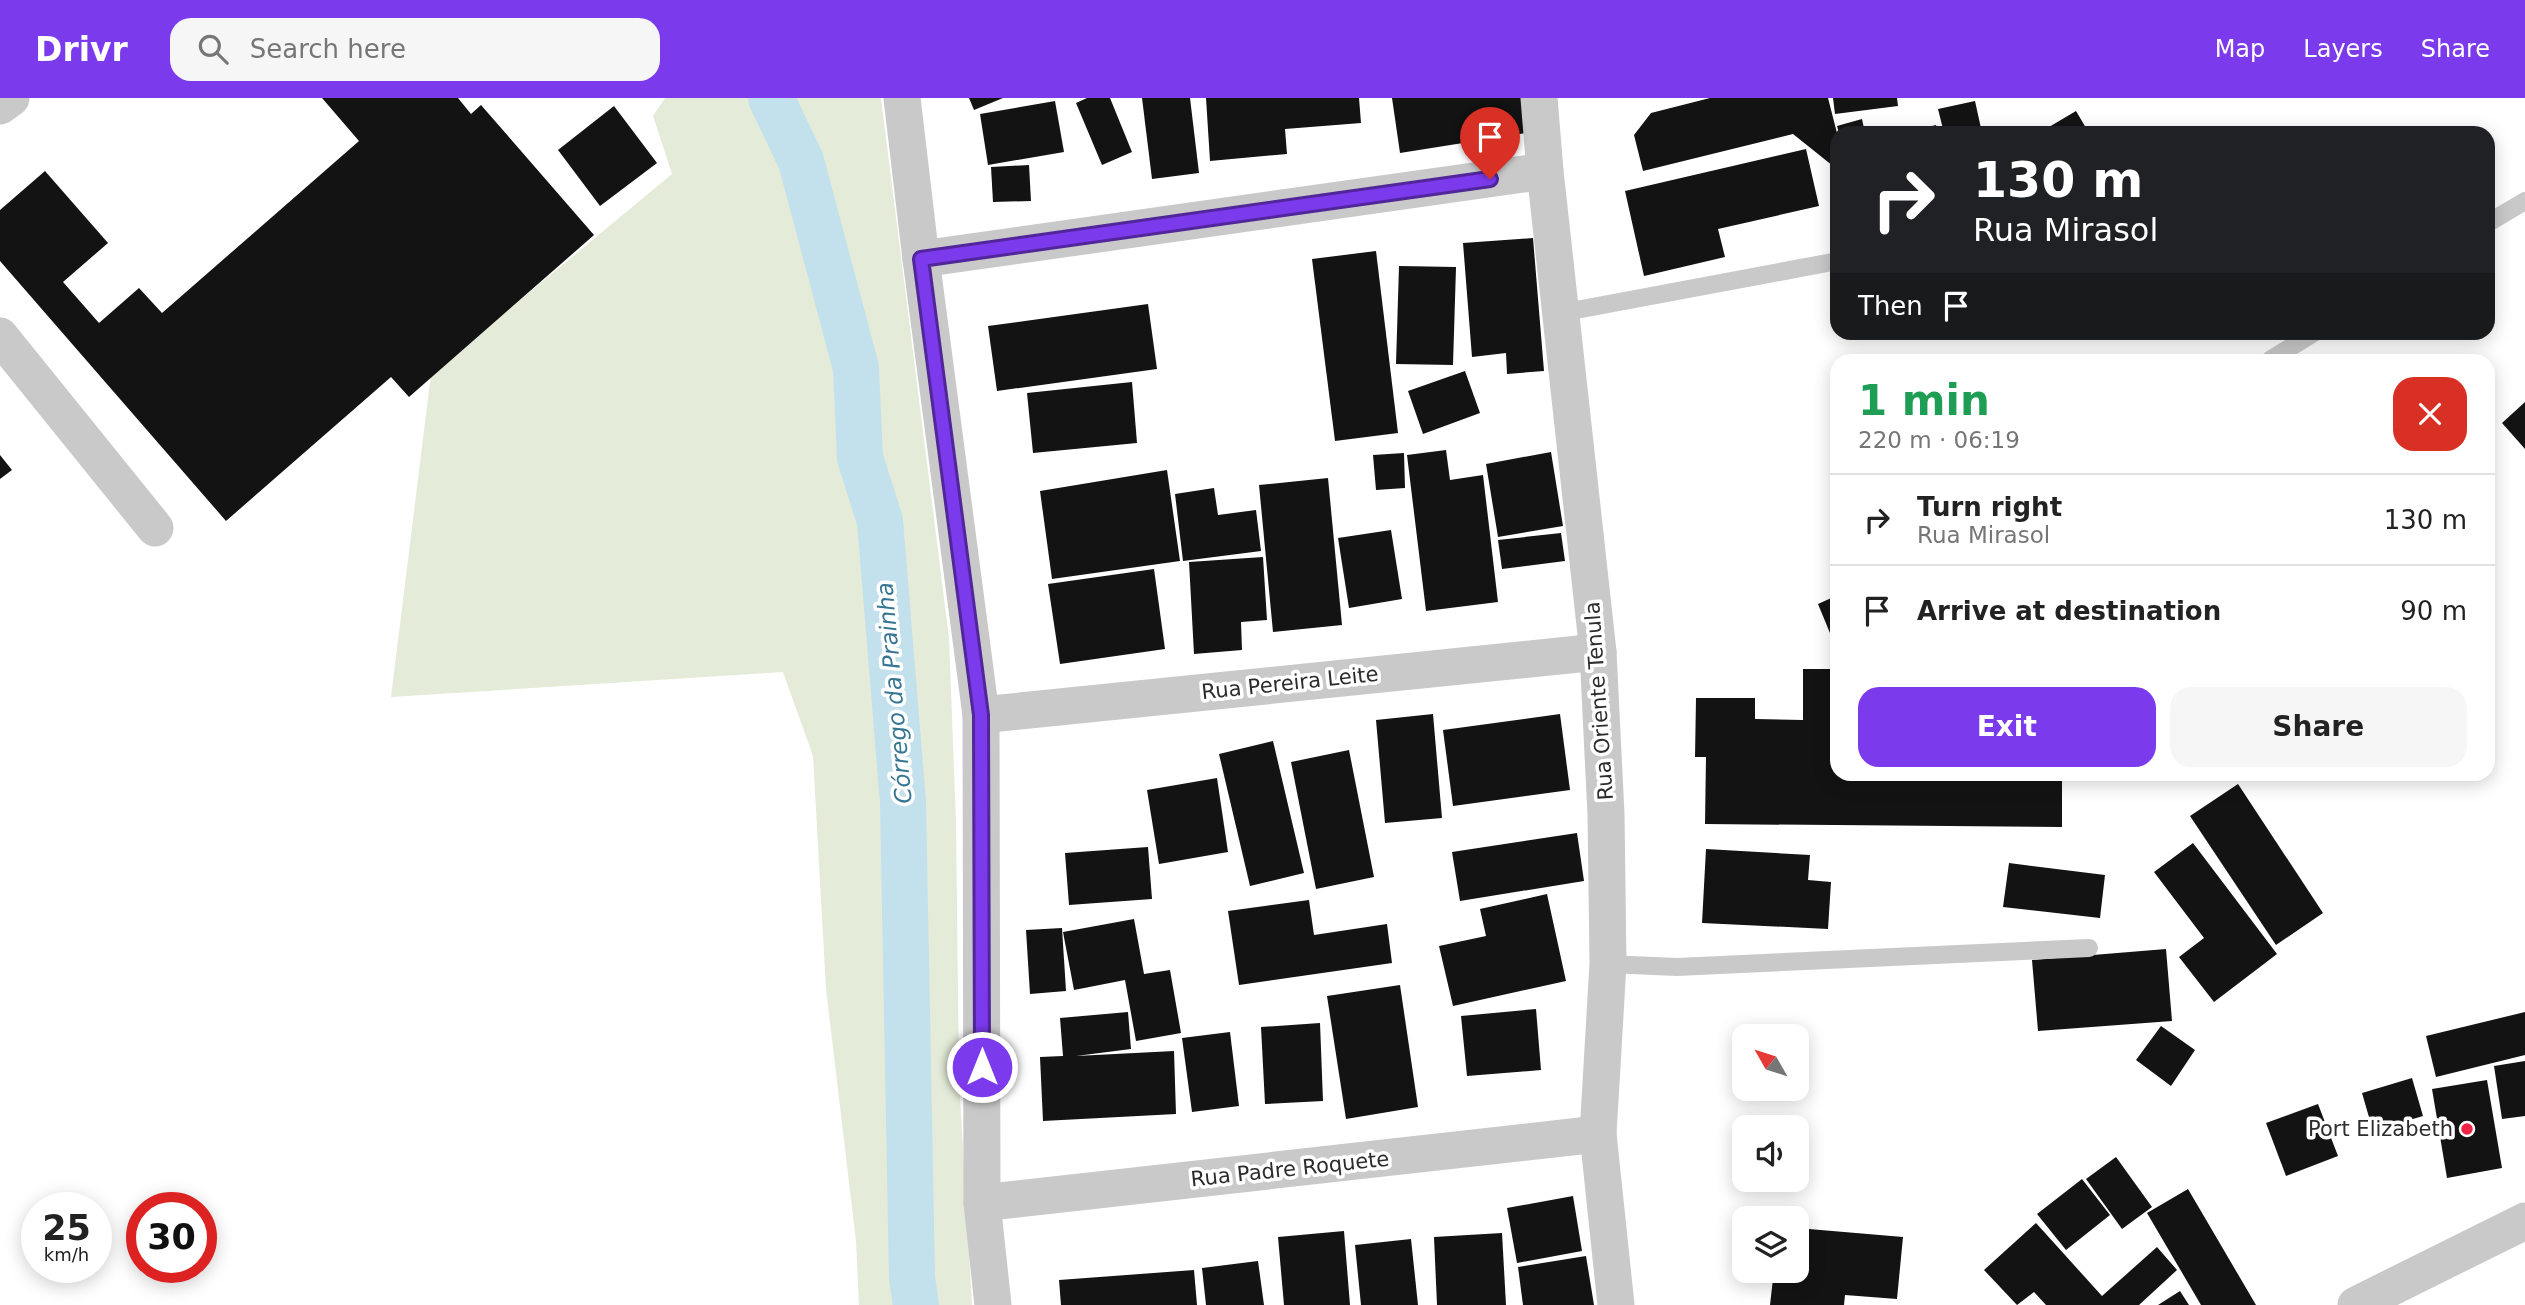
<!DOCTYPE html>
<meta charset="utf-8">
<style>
:root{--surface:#fff;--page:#f6f6f6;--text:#222;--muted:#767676;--line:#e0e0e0;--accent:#7c3aed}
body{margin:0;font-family:"DejaVu Sans",sans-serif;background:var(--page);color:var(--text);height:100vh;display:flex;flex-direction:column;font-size:26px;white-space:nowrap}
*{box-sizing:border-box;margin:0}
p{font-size:23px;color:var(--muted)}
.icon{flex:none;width:38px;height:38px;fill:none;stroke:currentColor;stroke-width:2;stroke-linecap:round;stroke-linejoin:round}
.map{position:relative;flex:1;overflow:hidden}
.details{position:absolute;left:1830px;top:256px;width:665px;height:427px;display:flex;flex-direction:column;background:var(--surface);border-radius:21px;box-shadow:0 4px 18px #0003}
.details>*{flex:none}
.hud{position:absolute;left:1830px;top:28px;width:665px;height:214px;border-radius:21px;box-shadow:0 4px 18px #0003;background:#202124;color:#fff;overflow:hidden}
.needle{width:46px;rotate:309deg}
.fabs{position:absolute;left:1732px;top:926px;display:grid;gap:14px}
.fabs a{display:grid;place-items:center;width:77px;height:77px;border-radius:14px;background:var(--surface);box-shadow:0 4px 18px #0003;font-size:35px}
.speed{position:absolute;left:21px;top:1094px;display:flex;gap:14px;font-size:35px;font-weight:700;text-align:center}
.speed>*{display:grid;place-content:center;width:91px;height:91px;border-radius:50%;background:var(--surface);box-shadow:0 4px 18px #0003;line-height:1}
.speed small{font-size:18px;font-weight:400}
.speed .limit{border:10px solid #d22;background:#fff;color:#111}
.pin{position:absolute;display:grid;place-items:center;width:60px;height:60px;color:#fff;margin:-72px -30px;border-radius:50% 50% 50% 0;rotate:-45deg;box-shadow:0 0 7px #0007}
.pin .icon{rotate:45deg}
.me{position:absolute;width:77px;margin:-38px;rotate:0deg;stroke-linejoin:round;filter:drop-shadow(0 0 5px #0008)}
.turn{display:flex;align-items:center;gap:24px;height:147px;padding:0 28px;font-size:32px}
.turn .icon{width:91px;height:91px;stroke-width:2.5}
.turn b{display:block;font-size:49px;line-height:60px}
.then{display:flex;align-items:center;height:66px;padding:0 28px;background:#0003;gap:14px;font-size:26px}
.round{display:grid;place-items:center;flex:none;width:74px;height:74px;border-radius:21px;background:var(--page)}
.overview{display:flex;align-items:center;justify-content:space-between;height:119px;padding:0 28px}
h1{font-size:42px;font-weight:700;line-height:52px;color:#1e9e55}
.primary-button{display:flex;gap:14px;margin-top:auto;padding:14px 28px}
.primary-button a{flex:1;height:80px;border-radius:21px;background:var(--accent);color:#fff;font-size:28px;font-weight:700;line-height:80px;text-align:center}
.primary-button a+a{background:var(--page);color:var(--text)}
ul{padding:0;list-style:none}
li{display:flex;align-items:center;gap:21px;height:91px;padding:0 28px;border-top:2px solid var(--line)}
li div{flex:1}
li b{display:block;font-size:26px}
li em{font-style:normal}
header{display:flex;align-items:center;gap:42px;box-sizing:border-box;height:98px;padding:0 35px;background:var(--accent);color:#fff}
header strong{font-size:33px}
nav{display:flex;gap:38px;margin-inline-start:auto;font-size:24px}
.search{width:490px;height:63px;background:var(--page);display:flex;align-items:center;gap:18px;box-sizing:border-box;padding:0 24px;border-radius:21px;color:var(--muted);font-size:26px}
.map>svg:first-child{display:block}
.green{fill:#e4ebd8}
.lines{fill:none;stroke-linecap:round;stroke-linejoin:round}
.canal{stroke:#c3e0ed;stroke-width:46}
.building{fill:#131313}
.service{stroke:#c9c9c9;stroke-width:18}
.minor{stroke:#c9c9c9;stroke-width:37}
.route-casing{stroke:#51269a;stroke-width:18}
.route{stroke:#7c3aed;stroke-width:12}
.poi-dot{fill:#ef2343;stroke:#fff;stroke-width:2.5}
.labels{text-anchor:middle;stroke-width:7;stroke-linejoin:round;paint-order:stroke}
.street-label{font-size:21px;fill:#2c2c2c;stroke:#fff}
.poi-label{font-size:21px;fill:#2c2c2c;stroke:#fff;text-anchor:end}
.water-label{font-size:23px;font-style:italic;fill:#367692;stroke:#fff}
</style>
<header>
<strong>Drivr</strong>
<div class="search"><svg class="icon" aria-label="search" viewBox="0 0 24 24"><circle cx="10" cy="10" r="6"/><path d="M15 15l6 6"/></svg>Search here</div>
<nav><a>Map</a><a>Layers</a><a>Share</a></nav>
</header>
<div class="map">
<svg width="2525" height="1207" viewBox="0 0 2525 1207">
<rect width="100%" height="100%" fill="#fff"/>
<polygon class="green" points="665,0 881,0 949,540 956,725 959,981 972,1207 859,1207 856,1143 826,891 813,658 783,574 391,599 431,276 672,76 653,18"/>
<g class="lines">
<polyline class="canal" points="771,0 801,63 856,270 860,360 880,423 903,704 912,1180 916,1207"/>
</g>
<g class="building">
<polygon points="322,0 458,0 471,16 481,7 594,137 409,299 391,279 226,423 0,163 0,112 45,73 108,145 63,184 99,225 139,190 162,215 359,43"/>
<polygon points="969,0 1003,0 974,12"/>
<polygon points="1087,0 1110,0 1132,54 1102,67 1076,5"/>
<polygon points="1142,0 1190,0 1199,75 1152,81"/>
<polygon points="1206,0 1359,0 1361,25 1285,31 1287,56 1210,63"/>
<polygon points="1392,0 1533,0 1538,33 1400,55"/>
<polygon points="1710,0 1828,0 1838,39 1838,72 1793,36 1643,73 1634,37 1651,15"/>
<polygon points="1833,0 1897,0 1898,8 1835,16"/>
<polygon points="1055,3 1064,54 988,67 980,16"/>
<polygon points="1975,3 1982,35 1944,35 1938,11"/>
<polygon points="614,8 657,65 600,108 558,52"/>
<polygon points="2076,13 2089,35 2052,35 2049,29"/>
<polygon points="1862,21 1865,35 1839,35 1837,28"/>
<polygon points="1936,27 1938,35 1906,35 1906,34"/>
<polygon points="1806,51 1819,108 1718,131 1725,159 1644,178 1625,93"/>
<polygon points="1029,67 1031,103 993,104 991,69"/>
<polygon points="1533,140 1544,273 1507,276 1506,255 1472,259 1463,145"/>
<polygon points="1376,153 1398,335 1335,343 1312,161"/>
<polygon points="1399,168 1456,169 1453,267 1396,266"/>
<polygon points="1148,206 1157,271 997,293 988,228"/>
<polygon points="1465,273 1480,315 1423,336 1408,293"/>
<polygon points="1132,284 1137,345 1033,355 1027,295"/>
<polygon points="2525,304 2525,351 2502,325"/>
<polygon points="1446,352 1450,382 1483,377 1498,504 1426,513 1407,357"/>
<polygon points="1551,354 1563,428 1498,439 1486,366"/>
<polygon points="1404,355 1405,390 1376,392 1373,357"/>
<polygon points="0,357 12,372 0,381"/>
<polygon points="1167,372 1180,463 1052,481 1040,393"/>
<polygon points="1328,380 1342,527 1273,534 1259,387"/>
<polygon points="1214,390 1218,417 1256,412 1261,453 1183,463 1175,396"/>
<polygon points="1391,432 1402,501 1349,510 1338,440"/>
<polygon points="1561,435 1565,463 1502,471 1498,442"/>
<polygon points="1263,459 1267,522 1241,524 1242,552 1194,556 1189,464"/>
<polygon points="1154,471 1165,551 1060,566 1048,486"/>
<polygon points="1838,497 1838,552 1837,552 1818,506"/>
<polygon points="1803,571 1838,571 1838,676 2062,676 2062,729 1705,726 1706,659 1695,659 1696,600 1755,600 1755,621 1803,622"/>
<polygon points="1433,616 1442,720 1385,725 1376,622"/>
<polygon points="1560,616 1570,692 1453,708 1443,632"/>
<polygon points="1273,643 1304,775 1250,788 1219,656"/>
<polygon points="1349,652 1374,779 1316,791 1291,664"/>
<polygon points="1217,680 1228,754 1159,766 1147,692"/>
<polygon points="2238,686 2323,815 2276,847 2190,718"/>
<polygon points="1577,735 1584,783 1460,803 1452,754"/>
<polygon points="2193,745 2277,856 2214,904 2179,859 2204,840 2154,774"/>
<polygon points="1148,749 1152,801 1069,807 1065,755"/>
<polygon points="1706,751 1810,757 1808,782 1831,784 1828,831 1702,825"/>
<polygon points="2009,765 2105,777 2100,820 2003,809"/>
<polygon points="1547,796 1566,883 1453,908 1439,848 1486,838 1480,811"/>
<polygon points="1309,802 1314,837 1387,826 1392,865 1239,887 1228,813"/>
<polygon points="1134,821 1144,876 1170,872 1181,935 1136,943 1125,882 1074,892 1063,834"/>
<polygon points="1062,830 1066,893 1030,896 1026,832"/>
<polygon points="2166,851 2172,923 2038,933 2032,862"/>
<polygon points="1400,887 1418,1009 1346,1021 1327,898"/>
<polygon points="1536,911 1541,972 1467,978 1461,918"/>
<polygon points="1128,914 1131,951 1076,958 1174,953 1176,1016 1043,1023 1040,959 1063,958 1060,920"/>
<polygon points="2525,914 2525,957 2436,979 2426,938"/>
<polygon points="1320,925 1323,1003 1265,1006 1261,929"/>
<polygon points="2161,928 2195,952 2171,988 2136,962"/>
<polygon points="1230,934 1239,1008 1192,1014 1182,940"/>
<polygon points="2525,963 2525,1018 2502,1021 2494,968"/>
<polygon points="2412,980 2423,1018 2373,1033 2362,995"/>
<polygon points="2487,982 2502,1070 2447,1080 2432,991"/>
<polygon points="2318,1006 2338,1058 2286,1078 2266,1025"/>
<polygon points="2116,1059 2152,1109 2122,1131 2086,1081"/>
<polygon points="2082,1081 2110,1117 2066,1152 2037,1116"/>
<polygon points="2188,1091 2256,1207 2201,1207 2147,1115"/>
<polygon points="1573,1098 1582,1153 1517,1165 1507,1110"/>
<polygon points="2036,1125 2102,1198 2157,1149 2177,1172 2139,1207 2046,1207 2034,1194 2017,1207 1984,1172"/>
<polygon points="1797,1130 1903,1139 1897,1201 1845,1197 1844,1207 1770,1207 1774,1172 1797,1172"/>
<polygon points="1344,1133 1350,1207 1284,1207 1278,1139"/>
<polygon points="1502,1135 1506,1207 1437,1207 1434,1139"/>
<polygon points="1411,1141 1418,1207 1361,1207 1355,1147"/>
<polygon points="1586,1158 1594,1207 1523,1207 1518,1169"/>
<polygon points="1258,1163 1264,1207 1206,1207 1202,1170"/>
<polygon points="1194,1172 1197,1207 1061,1207 1059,1182"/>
<polygon points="2180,1193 2189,1207 2158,1207"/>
</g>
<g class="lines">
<g class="service">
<polyline points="2488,125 2525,103"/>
<polyline points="1560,215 1838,163"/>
<polyline points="2270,262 2315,234"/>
<polyline points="1608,866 1677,869 2089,850"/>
</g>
<g class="minor">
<polyline points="902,0 921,161 981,617 982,1105 993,1207"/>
<polyline points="1539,0 1545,73 1598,554 1606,716 1608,866 1598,1036 1616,1207"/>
<polyline points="0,8 11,0"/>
<polyline points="921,161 1545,73"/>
<polyline points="0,238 155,430"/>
<polyline points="981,617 1598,554"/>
<polyline points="982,1105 1598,1036"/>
<polyline points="2356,1207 2525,1123"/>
</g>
</g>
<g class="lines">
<g class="route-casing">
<polyline id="route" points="982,969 981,617 921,161 1490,81"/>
</g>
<use href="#route" class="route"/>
</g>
<circle class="poi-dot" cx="2467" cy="1031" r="7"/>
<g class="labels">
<g class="street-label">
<text transform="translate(1290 585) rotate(-6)" y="7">Rua Pereira Leite</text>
<text transform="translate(1599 603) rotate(-94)" y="7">Rua Oriente Tenula</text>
<text transform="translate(1290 1071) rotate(-6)" y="7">Rua Padre Roquete</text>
</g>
<g class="poi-label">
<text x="2453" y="1038">Port Elizabeth</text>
</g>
<g class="water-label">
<text transform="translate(894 595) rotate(-95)" y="8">Córrego da Prainha</text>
</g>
</g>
</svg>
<div class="fabs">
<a><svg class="needle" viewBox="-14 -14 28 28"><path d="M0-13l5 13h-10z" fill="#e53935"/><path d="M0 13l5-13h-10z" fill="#767676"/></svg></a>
<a><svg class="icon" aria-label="sound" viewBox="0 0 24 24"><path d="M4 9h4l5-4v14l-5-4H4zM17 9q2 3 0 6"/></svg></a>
<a><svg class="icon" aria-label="layers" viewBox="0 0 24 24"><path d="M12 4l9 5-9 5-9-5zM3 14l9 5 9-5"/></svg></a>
</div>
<div class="speed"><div>25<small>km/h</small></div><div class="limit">30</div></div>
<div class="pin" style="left:1490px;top:81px;background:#d93025"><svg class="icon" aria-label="arrive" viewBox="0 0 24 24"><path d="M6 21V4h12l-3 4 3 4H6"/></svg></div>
<svg class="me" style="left:982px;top:969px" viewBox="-20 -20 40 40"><circle r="17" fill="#7c3aed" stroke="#fff" stroke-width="3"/><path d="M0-11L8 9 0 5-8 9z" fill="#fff"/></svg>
<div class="hud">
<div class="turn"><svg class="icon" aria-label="right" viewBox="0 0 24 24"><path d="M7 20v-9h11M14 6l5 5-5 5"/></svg><div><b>130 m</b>Rua Mirasol</div></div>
<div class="then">Then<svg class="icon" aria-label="arrive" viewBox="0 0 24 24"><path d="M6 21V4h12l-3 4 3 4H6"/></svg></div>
</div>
<section class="details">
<div class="overview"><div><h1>1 min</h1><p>220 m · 06:19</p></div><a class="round" style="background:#d93025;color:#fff"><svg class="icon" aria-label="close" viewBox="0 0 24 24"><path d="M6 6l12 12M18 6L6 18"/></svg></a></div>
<ul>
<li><svg class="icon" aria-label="right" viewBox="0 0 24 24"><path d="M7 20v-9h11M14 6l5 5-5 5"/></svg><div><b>Turn right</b><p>Rua Mirasol</p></div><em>130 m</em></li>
<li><svg class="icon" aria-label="arrive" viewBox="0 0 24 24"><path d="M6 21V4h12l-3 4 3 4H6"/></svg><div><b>Arrive at destination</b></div><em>90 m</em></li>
</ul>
<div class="primary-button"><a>Exit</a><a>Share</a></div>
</section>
</div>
